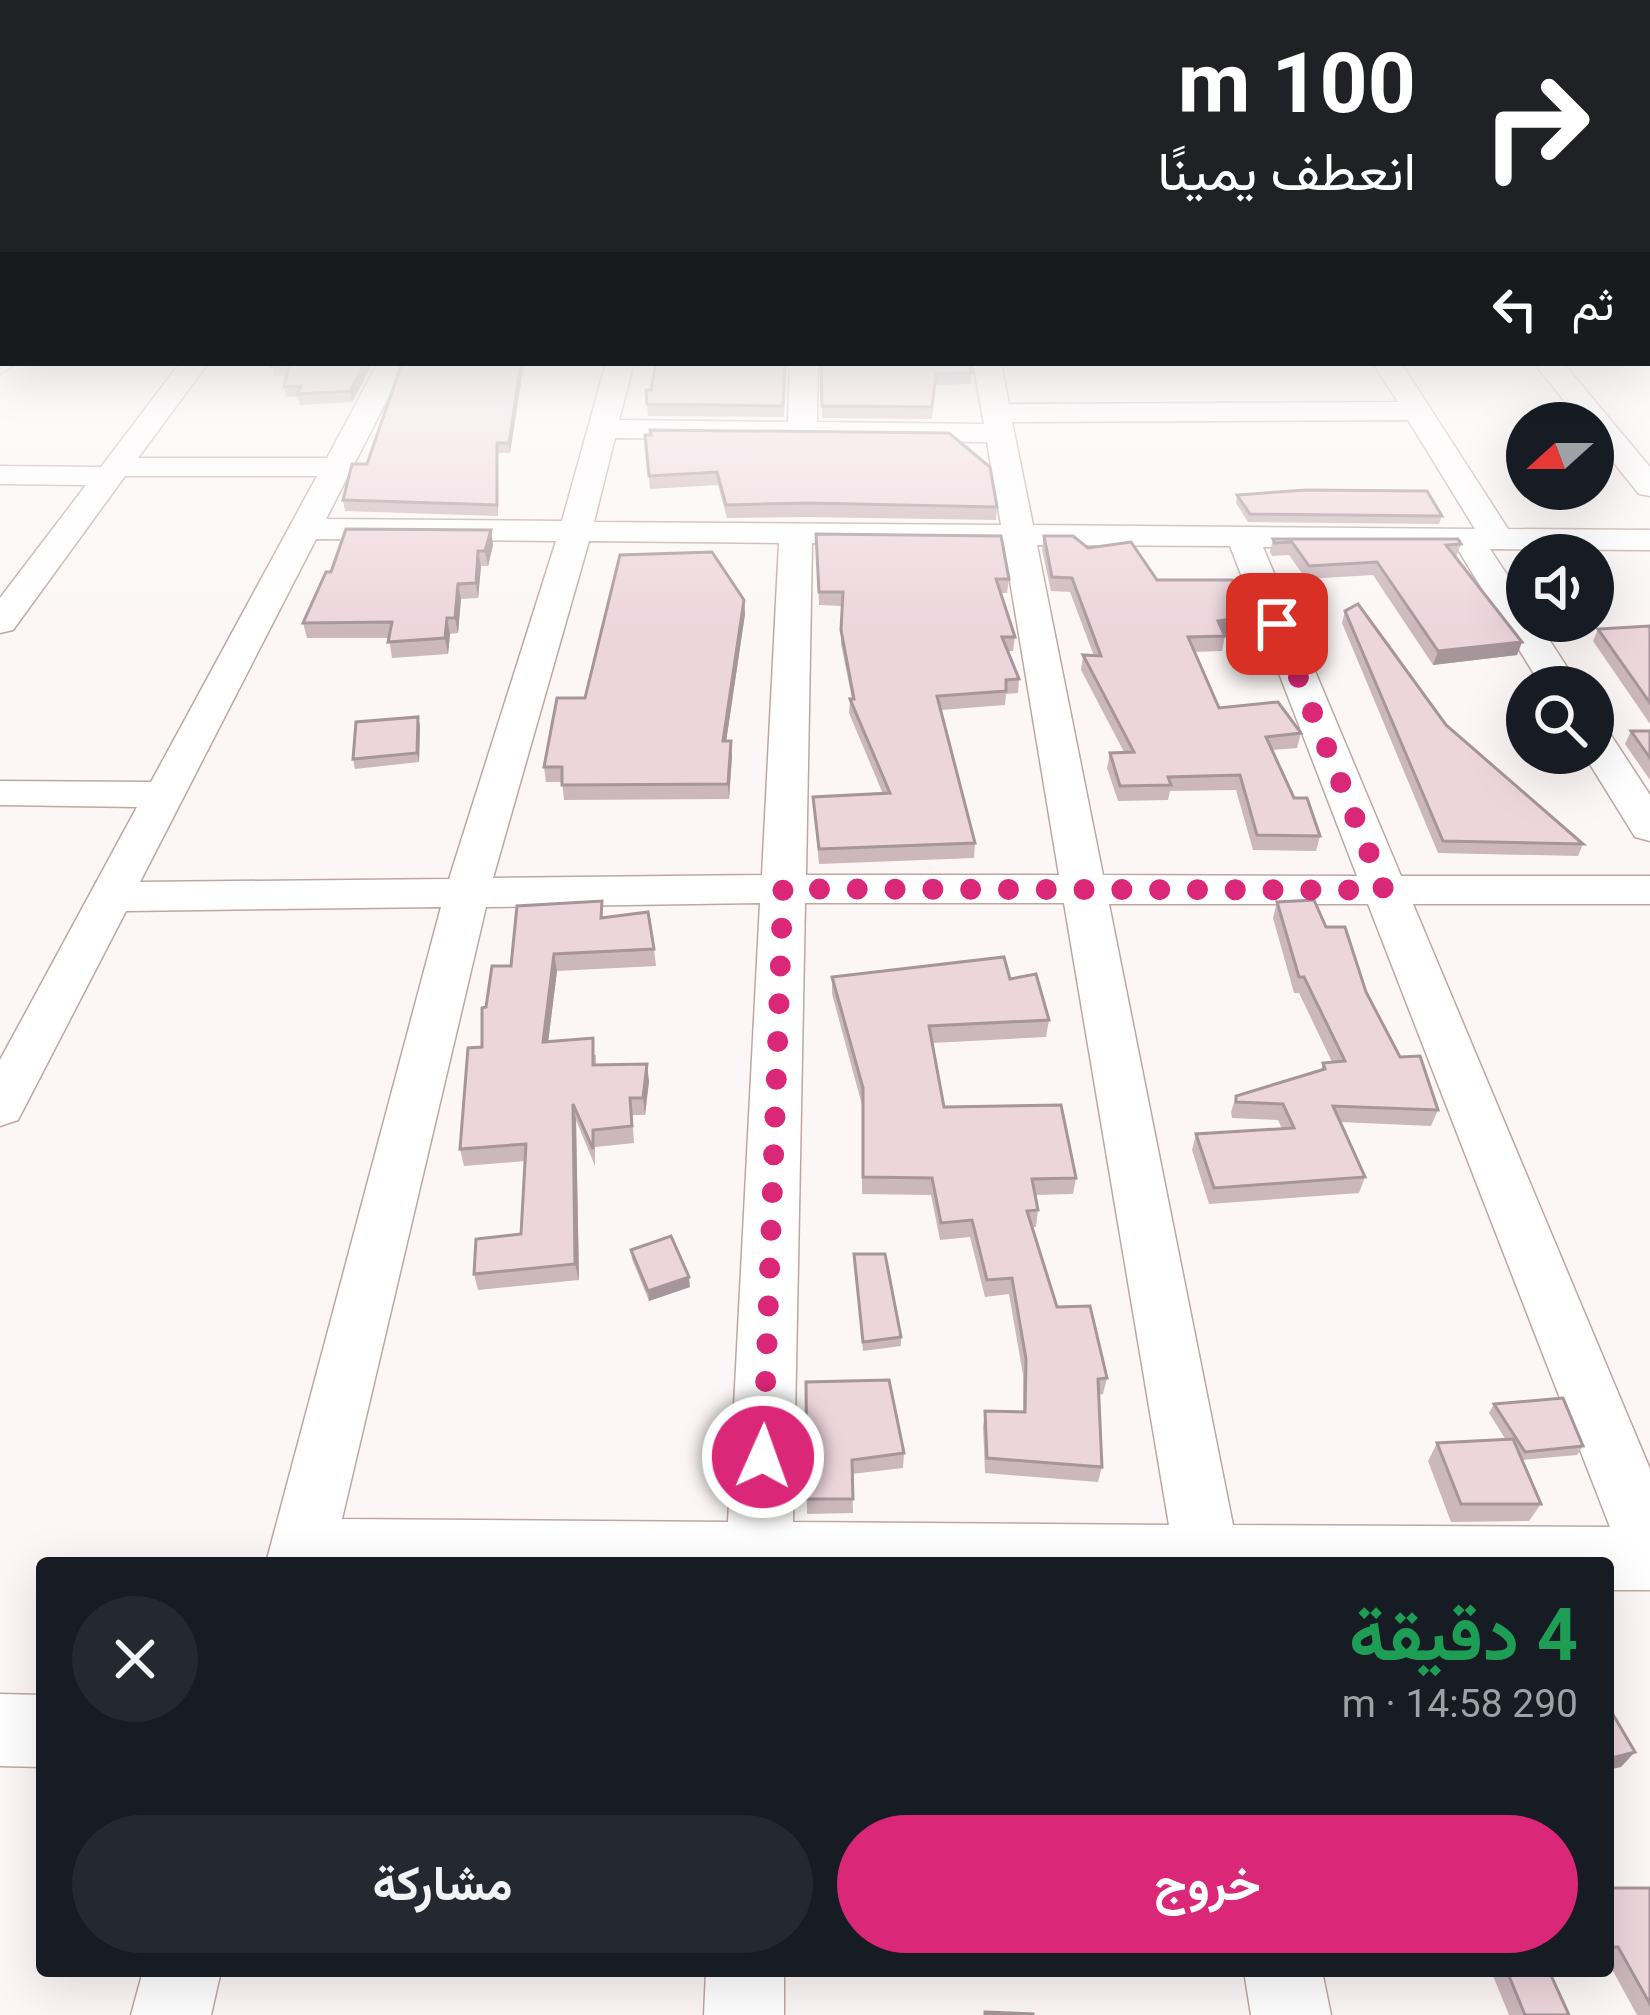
<!DOCTYPE html>
<html lang="ar">
<meta charset="utf-8">
<style>
:root{--surface:#171b24;--page:#242831;--text:#f1f3f6;--muted:#9ea1a6;--accent:#db2777}
body{margin:0;font-family:Roboto,Vazirmatn,sans-serif;background:var(--page);color:var(--text);direction:rtl;height:100vh;display:flex;flex-direction:column;font-size:45px;white-space:nowrap}
*{box-sizing:border-box;margin:0}
p{font-size:39px;color:var(--muted)}
.icon{flex:none;width:66px;height:66px;fill:none;stroke:currentColor;stroke-width:2;stroke-linecap:round;stroke-linejoin:round}
.map{position:relative;flex:1;overflow:hidden;direction:ltr}
.details{position:absolute;left:36px;top:1557px;width:1578px;height:420px;display:flex;flex-direction:column;background:var(--surface);border-radius:12px;box-shadow:0 12px 48px #0002;direction:rtl}
.details>*{flex:none}
.guide{position:absolute;left:0px;top:0px;width:1650px;height:366px;box-shadow:0 12px 48px #0002;direction:rtl;background:#202124;color:#fff;overflow:hidden}
.needle{width:78px;rotate:249deg}
.buttons{position:absolute;left:1506px;top:402px;display:grid;gap:24px}
.buttons a{display:grid;place-items:center;width:108px;height:108px;border-radius:50%;background:var(--surface);box-shadow:0 12px 48px #0002;font-size:60px}
.pin{position:absolute;display:grid;place-items:center;width:102px;height:102px;color:#fff;margin:-51px;border-radius:24px;box-shadow:0 6px 18px #0006}
.me{position:absolute;width:132px;margin:-66px;rotate:2deg;stroke-linejoin:round;filter:drop-shadow(0 0 9px #0008)}
.turn{display:flex;align-items:center;gap:42px;height:252px;padding:0 36px;font-size:54px}
.turn .icon{width:156px;height:156px;stroke-width:2.5}
.turn b{display:block;font-size:84px;line-height:102px}
.then{display:flex;align-items:center;height:114px;padding:0 36px;background:#0003;gap:24px;font-size:45px}
.round{display:grid;place-items:center;flex:none;width:126px;height:126px;border-radius:63px;background:var(--page)}
.head{display:flex;align-items:center;justify-content:space-between;height:204px;padding:0 36px}
h1{font-size:72px;font-weight:700;line-height:90px;color:#1e9e55}
.action{display:flex;gap:24px;margin-top:auto;padding:24px 36px}
.action a{flex:1;height:138px;border-radius:72px;background:var(--accent);color:#fff;font-size:48px;font-weight:700;line-height:138px;text-align:center}
.action a+a{background:var(--page);color:var(--text)}
.map>svg:first-child{display:block}
.lines{fill:none;stroke-linecap:round;stroke-linejoin:round}
.minor-casing{stroke:#bea7a2;stroke-width:3}
.minor{fill:#fff;fill-rule:evenodd}
.wall{fill:#ccb7bd}
.shaded-wall{fill:#a6959a}
.building{fill:#edd5dc;stroke:#a6959a;stroke-width:3}
.route{stroke:#db2777;stroke-width:21;stroke-dasharray:0 37.8}
</style>
<div class="map">
<svg width="1650" height="2015" viewBox="0 0 1650 2015">
<rect width="100%" height="100%" fill="#fcf7f6"/>
<g class="lines">
<g class="minor-casing">
<g id="minor">
<polygon points="3,355 3,363 17,363 0,374"/>
<path d="M 180,363 L 208,363 L 138,458 L 327,458 L 378,363 L 406,363 L 326,519 L 562,521 L 606,363 L 634,363 L 619,420 L 788,422 L 790,363 L 818,363 L 817,422 L 984,424 L 973,363 L 1001,363 L 1009,404 L 1398,402 L 1373,363 L 1401,363 L 1508,529 L 1650,530 L 1650,550 L 1490,549 L 1527,605 L 1527,621 L 1537,621 L 1580,687 L 1542,687 L 1457,548 L 1263,547 L 1401,876 L 1650,876 L 1650,904 L 1413,904 L 1650,1469 L 1650,1590 L 1608,1590 L 1608,1563 L 266,1563 L 441,907 L 126,911 L 18,1120 L 0,1126 L 0,1060 L 137,807 L 0,805 L 0,781 L 151,782 L 317,476 L 125,476 L 13,630 L 0,633 L 0,598 L 86,485 L 0,484 L 0,466 L 101,467 ZM 1408,420 L 1475,529 L 1033,525 L 1012,422 ZM 615,438 L 987,442 L 1001,525 L 594,522 ZM 316,539 L 556,541 L 449,879 L 140,882 ZM 589,541 L 779,543 L 762,875 L 493,878 ZM 812,543 L 1004,545 L 1059,875 L 806,875 ZM 1037,545 L 1230,546 L 1357,876 L 1103,875 ZM 760,903 L 728,1522 L 342,1519 L 486,907 ZM 805,903 L 1064,903 L 1169,1525 L 793,1522 ZM 1109,904 L 1368,904 L 1610,1527 L 1233,1525 Z"/>
<polygon points="1534,363 1563,363 1650,467 1650,496 1639,494 1593,437 1593,423 1582,423"/>
<polygon points="1593,725 1607,729 1650,795 1650,841 1635,837 1583,753 1593,753"/>
<polygon points="0,1694 42,1695 42,1767 0,1766"/>
<polygon points="143,1971 221,1971 211,2015 131,2015"/>
<polygon points="706,1971 784,1971 784,2015 704,2015"/>
<polygon points="1244,1971 1322,1971 1331,2015 1251,2015"/>
</g>
</g>
<use href="#minor" class="minor"/>
</g>
<g class="wall">
<polygon points="273,363 373,363 352,402 300,405 298,397 286,397 284,387 287,375 274,376"/>
<polygon points="402,363 524,363 510,453 498,453 498,516 345,511 343,500 367,464"/>
<polygon points="785,363 784,417 648,416 646,390"/>
<polygon points="821,363 972,373 971,384 936,385 932,419 822,418"/>
<polygon points="645,435 651,435 997,507 996,520 808,517 727,518 718,485 650,489"/>
<polygon points="1237,495 1442,516 1439,524 1248,522 1236,503"/>
<polygon points="491,530 493,545 488,566 481,566 478,598 461,599 458,633 450,634 448,654 392,658 389,638 307,638 303,623"/>
<polygon points="816,534 1009,579 1007,593 1000,593 1015,637 1013,651 1008,651 1019,679 1018,693 1006,694 1005,705 941,710 975,843 974,858 819,864 813,797 883,794 849,713 850,699 852,699 841,644 842,606 819,605"/>
<polygon points="1044,536 1088,548 1257,629 1224,634 1225,636 1222,651 1194,652 1219,708 1301,733 1297,748 1272,750 1294,798 1320,836 1316,851 1253,850 1236,790 1170,791 1168,800 1118,801 1107,768 1110,753 1124,752 1081,670 1083,655 1094,656 1070,592 1051,591 1042,550"/>
<polygon points="1273,539 1461,544 1456,557 1522,642 1517,655 1433,665 1373,575 1306,579 1289,555 1272,556 1270,552"/>
<polygon points="744,600 745,614 726,741 732,756 729,799 564,800 562,782 546,782 544,767 585,698"/>
<polygon points="1345,611 1446,725 1583,844 1578,856 1438,853 1342,623"/>
<polygon points="1650,626 1650,724 1593,641 1598,629"/>
<polygon points="418,717 420,726 419,762 355,769 353,759"/>
<polygon points="1631,731 1650,731 1650,780 1625,744"/>
<polygon points="1277,902 1326,927 1366,992 1400,1057 1438,1110 1431,1126 1340,1122 1365,1177 1359,1193 1209,1204 1192,1150 1196,1134 1282,1129 1278,1120 1232,1118 1231,1112 1236,1096 1321,1071 1323,1063 1332,1062 1299,993 1294,993 1273,918"/>
<polygon points="604,918 654,949 656,966 557,971 548,1042 596,1055 596,1065 649,1081 645,1115 632,1115 634,1143 595,1147 595,1166 576,1120 579,1280 478,1290 474,1274 521,1234 525,1161 464,1166 460,1149 482,1047 486,1007 511,966"/>
<polygon points="832,977 1010,979 1049,1020 1046,1037 932,1043 944,1107 1076,1178 1073,1194 1035,1195 1038,1210 1036,1227 1032,1227 1057,1307 1107,1378 1103,1394 1098,1395 1102,1467 1098,1482 985,1473 983,1427 985,1411 1023,1412 1023,1375 1009,1294 985,1297 970,1237 940,1240 931,1195 862,1194 862,1105 832,994"/>
<polygon points="631,1250 690,1287 649,1301 632,1259"/>
<polygon points="854,1254 901,1337 901,1346 863,1351"/>
<polygon points="806,1382 904,1453 903,1468 852,1474 853,1513 807,1514"/>
<polygon points="1494,1404 1583,1446 1577,1455 1522,1460 1541,1504 1529,1521 1451,1522 1428,1461 1437,1443 1506,1440 1489,1413"/>
<polygon points="1608,1888 1650,1888 1650,2015 1637,2015 1608,1962"/>
<polygon points="1491,1971 1549,1971 1569,2015 1509,2015"/>
</g>
<g class="shaded-wall">
<polygon points="365,363 373,363 352,402 350,391"/>
<polygon points="521,363 524,363 510,453 509,443"/>
<polygon points="497,443 498,453 498,516 497,505"/>
<polygon points="491,530 493,545 488,566 485,551"/>
<polygon points="478,551 481,566 478,598 476,583"/>
<polygon points="458,584 461,599 458,633 455,618"/>
<polygon points="744,600 745,614 724,756 723,741"/>
<polygon points="1260,615 1257,629 1215,635 1218,621"/>
<polygon points="447,618 450,634 448,654 445,638"/>
<polygon points="1522,642 1517,655 1433,665 1438,651"/>
<polygon points="418,717 420,726 419,762 417,753"/>
<polygon points="731,741 732,756 729,799 728,784"/>
<polygon points="554,954 557,971 546,1059 543,1042"/>
<polygon points="647,1064 649,1081 645,1115 643,1098"/>
<polygon points="573,1104 576,1120 579,1280 575,1264"/>
<polygon points="689,1277 690,1287 649,1301 648,1291"/>
<polygon points="1635,1752 1621,1767 1608,1770 1608,1759"/>
</g>
<g class="building">
<polygon points="273,363 365,363 350,391 297,394 301,386 284,387 289,365 272,366"/>
<polygon points="402,363 521,363 509,443 497,443 497,505 343,500 352,464 367,464"/>
<polygon points="656,363 785,363 783,406 647,404 646,390 651,390"/>
<polygon points="821,363 969,363 972,373 936,374 932,407 822,406"/>
<polygon points="650,430 949,433 990,467 997,507 808,503 726,505 717,472 649,476 645,435 651,435"/>
<polygon points="1306,490 1427,491 1442,516 1250,514 1237,495"/>
<polygon points="346,529 491,530 485,551 478,551 476,583 458,584 455,618 447,618 445,638 388,642 392,622 303,623 326,572 331,572"/>
<polygon points="816,534 1001,536 1009,579 996,579 1015,637 1002,637 1019,679 1006,680 1006,691 937,696 975,843 819,849 813,797 890,793 850,699 854,699 841,630 843,592 819,592"/>
<polygon points="1044,536 1073,536 1088,548 1131,542 1157,580 1232,580 1260,615 1218,621 1225,636 1188,637 1219,708 1278,702 1301,733 1266,737 1294,798 1307,798 1320,836 1257,835 1240,775 1168,777 1171,785 1120,786 1110,753 1134,752 1083,655 1101,656 1072,578 1052,577"/>
<polygon points="1273,539 1458,539 1461,544 1446,545 1522,642 1438,651 1377,562 1309,566 1292,542 1275,543"/>
<polygon points="712,552 744,600 723,741 731,741 728,784 562,785 562,767 544,767 557,698 585,698 620,555"/>
<polygon points="1358,604 1446,725 1583,844 1443,841 1345,611"/>
<polygon points="1650,626 1650,703 1598,629"/>
<polygon points="418,717 417,753 353,759 356,722"/>
<polygon points="1631,731 1650,731 1650,758"/>
<polygon points="1314,900 1326,927 1345,927 1366,992 1400,1057 1420,1056 1438,1110 1333,1106 1365,1177 1214,1188 1196,1134 1294,1128 1283,1104 1236,1102 1236,1096 1325,1069 1323,1063 1345,1061 1304,977 1299,977 1277,902"/>
<polygon points="602,901 601,918 648,912 654,949 554,954 543,1042 593,1038 593,1065 647,1064 643,1098 630,1098 632,1126 593,1130 593,1149 573,1104 575,1264 474,1274 476,1239 521,1234 526,1144 460,1149 468,1048 482,1047 482,1008 486,1007 492,966 511,966 517,906"/>
<polygon points="1004,957 1010,979 1036,974 1049,1020 929,1026 944,1107 1061,1105 1076,1178 1032,1179 1038,1210 1027,1211 1057,1307 1090,1306 1107,1378 1098,1379 1102,1467 987,1458 985,1411 1025,1412 1026,1359 1012,1278 987,1280 972,1220 941,1223 932,1178 863,1177 863,1088 832,977"/>
<polygon points="671,1236 689,1277 648,1291 631,1250"/>
<polygon points="854,1254 885,1254 901,1337 863,1342"/>
<polygon points="889,1380 904,1453 852,1460 853,1499 807,1499 806,1382"/>
<polygon points="1563,1398 1583,1446 1525,1452 1494,1404"/>
<polygon points="1513,1439 1541,1504 1461,1504 1437,1443"/>
<polygon points="1608,1706 1635,1752 1608,1759"/>
<polygon points="1608,1888 1650,1888 1650,2004 1618,1947 1608,1947"/>
<polygon points="1507,1971 1549,1971 1569,2015 1525,2015"/>
<polygon points="985,2012 1033,2014 1033,2015 985,2015"/>
</g>
<linearGradient id="sky" x2="0" y2="1"><stop stop-color="#9fa8e0"/><stop offset="0.55" stop-color="#fefbfb"/><stop offset="1" stop-color="#fefbfb" stop-opacity="0"/></linearGradient>
<rect width="1650" height="629" fill="url(#sky)"/>
<g class="lines">
<polyline class="route" points="763,1457 783,889 1384,890 1277,624"/>
</g>
</svg>
<div class="buttons">
<a><svg class="needle" viewBox="-14 -14 28 28"><path d="M0-13l5 13h-10z" fill="#e53935"/><path d="M0 13l5-13h-10z" fill="#9ea1a6"/></svg></a>
<a><svg class="icon" aria-label="sound" viewBox="0 0 24 24"><path d="M4 9h4l5-4v14l-5-4H4zM17 9q2 3 0 6"/></svg></a>
<a><svg class="icon" aria-label="search" viewBox="0 0 24 24"><circle cx="10" cy="10" r="6"/><path d="M15 15l6 6"/></svg></a>
</div>
<div class="pin" style="left:1277px;top:624px;background:#d93025"><svg class="icon" aria-label="arrive" viewBox="0 0 24 24"><path d="M6 21V4h12l-3 4 3 4H6"/></svg></div>
<svg class="me" style="left:763px;top:1457px" viewBox="-20 -20 40 40"><circle r="17" fill="#db2777" stroke="#fff" stroke-width="3"/><path d="M0-11L8 9 0 5-8 9z" fill="#fff"/></svg>
<div class="guide">
<div class="turn"><svg class="icon" aria-label="right" viewBox="0 0 24 24"><path d="M7 20v-9h11M14 6l5 5-5 5"/></svg><div><b>100 m</b>انعطف يمينًا</div></div>
<div class="then">ثم<svg class="icon" aria-label="left" viewBox="0 0 24 24"><path d="M17 20v-9H6M10 6l-5 5 5 5"/></svg></div>
</div>
<section class="details">
<div class="head"><div><h1>4 دقيقة</h1><p>290 m · 14:58</p></div><a class="round"><svg class="icon" aria-label="close" viewBox="0 0 24 24"><path d="M6 6l12 12M18 6L6 18"/></svg></a></div>
<div class="action"><a>خروج</a><a>مشاركة</a></div>
</section>
</div>
